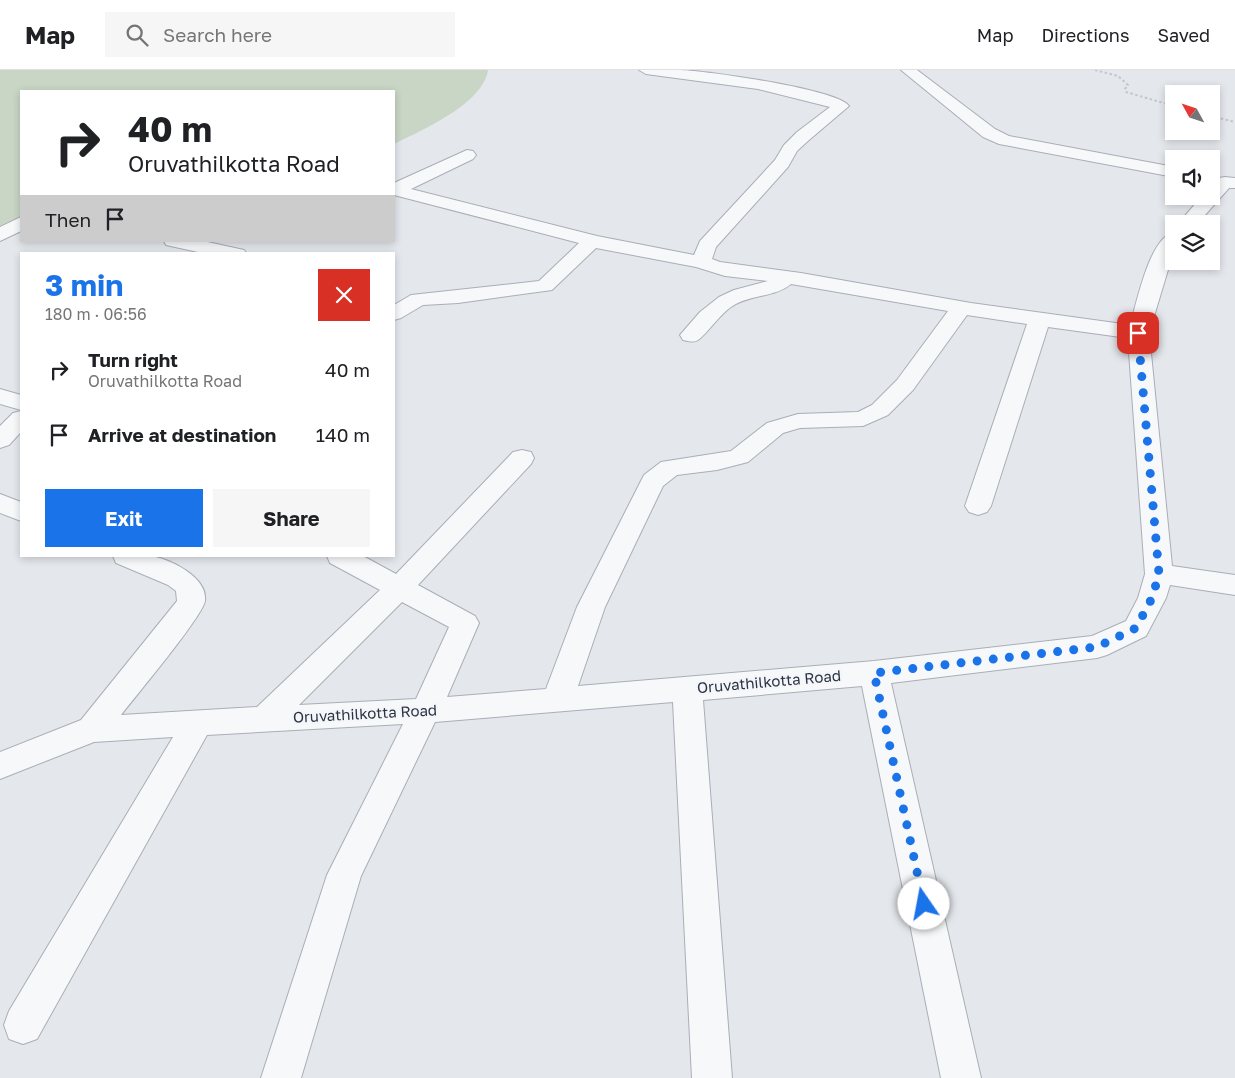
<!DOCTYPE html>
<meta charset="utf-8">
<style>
:root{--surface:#fff;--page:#f6f6f6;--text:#202124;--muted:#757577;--line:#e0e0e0;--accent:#1a73e8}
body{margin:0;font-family:"Golos Text",sans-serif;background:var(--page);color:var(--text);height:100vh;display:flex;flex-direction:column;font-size:19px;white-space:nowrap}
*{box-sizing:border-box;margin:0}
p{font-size:16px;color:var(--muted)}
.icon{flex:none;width:28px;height:28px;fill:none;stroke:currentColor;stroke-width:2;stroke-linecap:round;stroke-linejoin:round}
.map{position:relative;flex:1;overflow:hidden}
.panel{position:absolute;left:20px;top:182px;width:375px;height:305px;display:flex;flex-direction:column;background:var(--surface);border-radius:0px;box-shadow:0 2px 8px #0003}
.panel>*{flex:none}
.banner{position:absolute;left:20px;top:20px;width:375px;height:152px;border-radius:0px;box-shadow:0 2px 8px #0003;background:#fff;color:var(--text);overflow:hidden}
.needle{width:32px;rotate:310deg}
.fabs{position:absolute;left:1165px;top:15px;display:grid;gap:10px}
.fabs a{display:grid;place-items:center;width:55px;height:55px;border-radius:0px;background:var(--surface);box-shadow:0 2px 8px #0003;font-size:25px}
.pin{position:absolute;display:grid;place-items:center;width:42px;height:42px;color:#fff;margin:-21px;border-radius:10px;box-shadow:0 2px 8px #0006}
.me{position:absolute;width:55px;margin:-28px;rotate:348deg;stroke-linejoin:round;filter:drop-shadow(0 0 4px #0008)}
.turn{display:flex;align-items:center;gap:18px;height:105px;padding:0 25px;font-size:22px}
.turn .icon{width:65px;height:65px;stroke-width:2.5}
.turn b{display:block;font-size:35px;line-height:42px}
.then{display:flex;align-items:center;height:48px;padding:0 25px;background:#0003;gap:10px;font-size:19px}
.round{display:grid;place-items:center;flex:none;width:52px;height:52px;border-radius:0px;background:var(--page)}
.overview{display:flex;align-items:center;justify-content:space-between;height:85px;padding:0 25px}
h1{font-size:30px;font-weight:700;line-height:38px;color:var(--accent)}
.button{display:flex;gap:10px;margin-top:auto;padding:10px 25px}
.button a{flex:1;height:58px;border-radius:0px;background:var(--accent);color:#fff;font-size:20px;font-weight:700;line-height:58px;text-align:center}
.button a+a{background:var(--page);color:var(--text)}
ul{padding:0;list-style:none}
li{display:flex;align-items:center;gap:15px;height:65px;padding:0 25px}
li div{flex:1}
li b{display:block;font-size:19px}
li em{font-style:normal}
header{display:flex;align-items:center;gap:30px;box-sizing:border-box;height:70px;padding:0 25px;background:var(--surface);border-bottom:1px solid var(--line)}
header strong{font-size:24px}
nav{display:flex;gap:28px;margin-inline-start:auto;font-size:18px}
.search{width:350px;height:45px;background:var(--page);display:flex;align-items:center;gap:12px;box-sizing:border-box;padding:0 18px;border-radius:0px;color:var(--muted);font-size:19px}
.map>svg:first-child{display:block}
.green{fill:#c9d6c5}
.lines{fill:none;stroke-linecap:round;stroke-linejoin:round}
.minor-casing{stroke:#a9aeb7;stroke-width:2}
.path{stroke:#c2c5cb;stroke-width:2;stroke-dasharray:2.5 2.5;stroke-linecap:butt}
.minor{fill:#f7f8fa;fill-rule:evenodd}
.route{stroke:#1a73e8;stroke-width:9;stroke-dasharray:0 16.2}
.labels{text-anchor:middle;stroke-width:4.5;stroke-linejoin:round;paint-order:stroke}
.street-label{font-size:15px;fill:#2b3445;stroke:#f4f6f9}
</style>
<header>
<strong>Map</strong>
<div class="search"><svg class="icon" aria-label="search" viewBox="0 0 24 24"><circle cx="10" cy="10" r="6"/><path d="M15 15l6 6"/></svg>Search here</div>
<nav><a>Map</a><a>Directions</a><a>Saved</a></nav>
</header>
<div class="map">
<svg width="1235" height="1008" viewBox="0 0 1235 1008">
<rect width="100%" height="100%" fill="#e4e7ec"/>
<path class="green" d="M 0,0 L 488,0 C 483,34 422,60 394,74 L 394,21 L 21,21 L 21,163 L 11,165 L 0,156 Z"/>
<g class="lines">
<g class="minor-casing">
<g id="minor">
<path d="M 639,0 C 653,0 667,0 681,0 C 707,1 837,19 849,36 L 809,70 L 797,81 L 788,97 L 716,177 L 712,189 L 720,192 L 801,203 L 971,233 L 1130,255 C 1137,233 1149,168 1174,162 L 1174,180 L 1149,263 L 1172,496 L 1235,505 L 1235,525 L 1170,515 L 1166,528 L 1146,566 L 1107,585 L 1097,588 L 891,613 L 981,1008 L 941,1008 L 862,616 L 703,630 L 732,1008 L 692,1008 L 673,632 L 435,652 L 361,806 L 301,1008 L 261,1008 L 327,805 L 403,654 L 207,665 L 37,969 L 23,974 L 9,969 L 4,955 L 9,941 L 173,667 L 94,672 L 0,709 L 0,682 L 81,650 L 177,531 L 176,521 L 168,515 L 116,493 L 113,486 C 125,486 139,485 151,486 C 170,489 208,507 205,531 C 203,546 135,627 121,645 L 257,637 L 380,520 L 330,493 L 327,486 L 363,486 L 396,504 L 513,382 L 522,380 L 531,382 L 534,388 L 531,394 L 418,515 L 475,546 L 479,553 L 447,627 L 546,619 L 577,537 L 644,405 L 661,392 L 731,381 L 767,353 L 798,344 L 858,342 L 872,335 L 897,310 L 948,241 L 791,214 C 774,228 750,224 731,237 C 719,245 707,264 698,270 C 694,273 688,271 683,270 L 680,265 L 700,242 L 719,227 L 734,220 L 768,211 L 725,206 L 696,197 L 596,178 L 552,220 L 458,233 L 423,235 L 401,248 L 394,250 L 394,235 L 411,225 L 539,211 L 579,173 L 394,125 L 394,113 L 467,80 L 473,81 L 476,85 L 473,89 L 411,119 L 597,166 L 694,185 L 700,171 L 775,90 L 784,75 L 797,62 L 830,37 L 758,19 L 646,4 ZM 967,245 L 1027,254 L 965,436 L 969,442 L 978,445 L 987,442 L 991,436 L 1048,257 L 1128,268 L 1145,504 L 1138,528 L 1126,551 L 1092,566 L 874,591 L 578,616 L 605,537 L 663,416 L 677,405 L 717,400 L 748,392 L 783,363 L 800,358 L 863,356 L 888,345 L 913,320 ZM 402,532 L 449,557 L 416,629 L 299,635 Z"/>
<polygon points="901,0 917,0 995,59 1009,66 1174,97 1174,107 999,74 983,67"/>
<polygon points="1225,107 1235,108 1235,118 1229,118 1197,154 1178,154 1202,126 1211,126 1211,116 1219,108"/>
<polygon points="21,147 21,161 0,171 0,157"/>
<polygon points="164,171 203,171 244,180 247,184 207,184 166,175"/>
<polygon points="0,319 21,325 21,340 0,334"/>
<polygon points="21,341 21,362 9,375 0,378 0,356 13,343"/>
<polygon points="0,424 21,432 21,451 0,443"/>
</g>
</g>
<g class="path">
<polyline points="1095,0 1118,6 1128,15 1125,19 1126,22 1174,36"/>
<polyline points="1211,46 1235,52"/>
</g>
<use href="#minor" class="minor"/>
</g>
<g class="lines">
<polyline class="route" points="924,834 874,603 1097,577 1136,558 1152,528 1159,504 1138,263"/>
</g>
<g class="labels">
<g class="street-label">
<text transform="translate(769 612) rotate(-5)" y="5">Oruvathilkotta Road</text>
<text transform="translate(365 644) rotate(-3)" y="5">Oruvathilkotta Road</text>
</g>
</g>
</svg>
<div class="fabs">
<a><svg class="needle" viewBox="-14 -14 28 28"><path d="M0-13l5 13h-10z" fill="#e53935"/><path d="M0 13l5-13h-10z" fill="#757577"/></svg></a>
<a><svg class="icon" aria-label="sound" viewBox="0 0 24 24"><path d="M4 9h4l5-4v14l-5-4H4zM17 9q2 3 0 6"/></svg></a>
<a><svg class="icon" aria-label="layers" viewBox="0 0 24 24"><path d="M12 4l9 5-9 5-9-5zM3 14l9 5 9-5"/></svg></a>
</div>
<div class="pin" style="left:1138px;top:263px;background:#d93025"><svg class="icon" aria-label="arrive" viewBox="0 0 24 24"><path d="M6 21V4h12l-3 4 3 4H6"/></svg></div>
<svg class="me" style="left:924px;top:834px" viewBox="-20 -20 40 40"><circle r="19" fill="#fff"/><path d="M0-13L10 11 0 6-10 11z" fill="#1a73e8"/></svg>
<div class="banner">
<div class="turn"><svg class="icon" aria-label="right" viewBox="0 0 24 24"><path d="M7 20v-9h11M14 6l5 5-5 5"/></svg><div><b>40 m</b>Oruvathilkotta Road</div></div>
<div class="then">Then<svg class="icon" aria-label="arrive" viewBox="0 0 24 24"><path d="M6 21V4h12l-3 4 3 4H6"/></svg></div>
</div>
<section class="panel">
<div class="overview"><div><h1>3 min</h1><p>180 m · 06:56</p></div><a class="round" style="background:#d93025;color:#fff"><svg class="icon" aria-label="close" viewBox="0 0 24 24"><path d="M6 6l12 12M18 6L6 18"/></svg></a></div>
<ul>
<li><svg class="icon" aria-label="right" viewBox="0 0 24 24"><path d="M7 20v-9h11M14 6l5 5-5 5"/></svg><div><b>Turn right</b><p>Oruvathilkotta Road</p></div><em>40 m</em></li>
<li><svg class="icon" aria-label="arrive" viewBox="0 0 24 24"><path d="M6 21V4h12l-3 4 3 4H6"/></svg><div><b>Arrive at destination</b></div><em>140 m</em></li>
</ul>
<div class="button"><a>Exit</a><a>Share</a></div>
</section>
</div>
